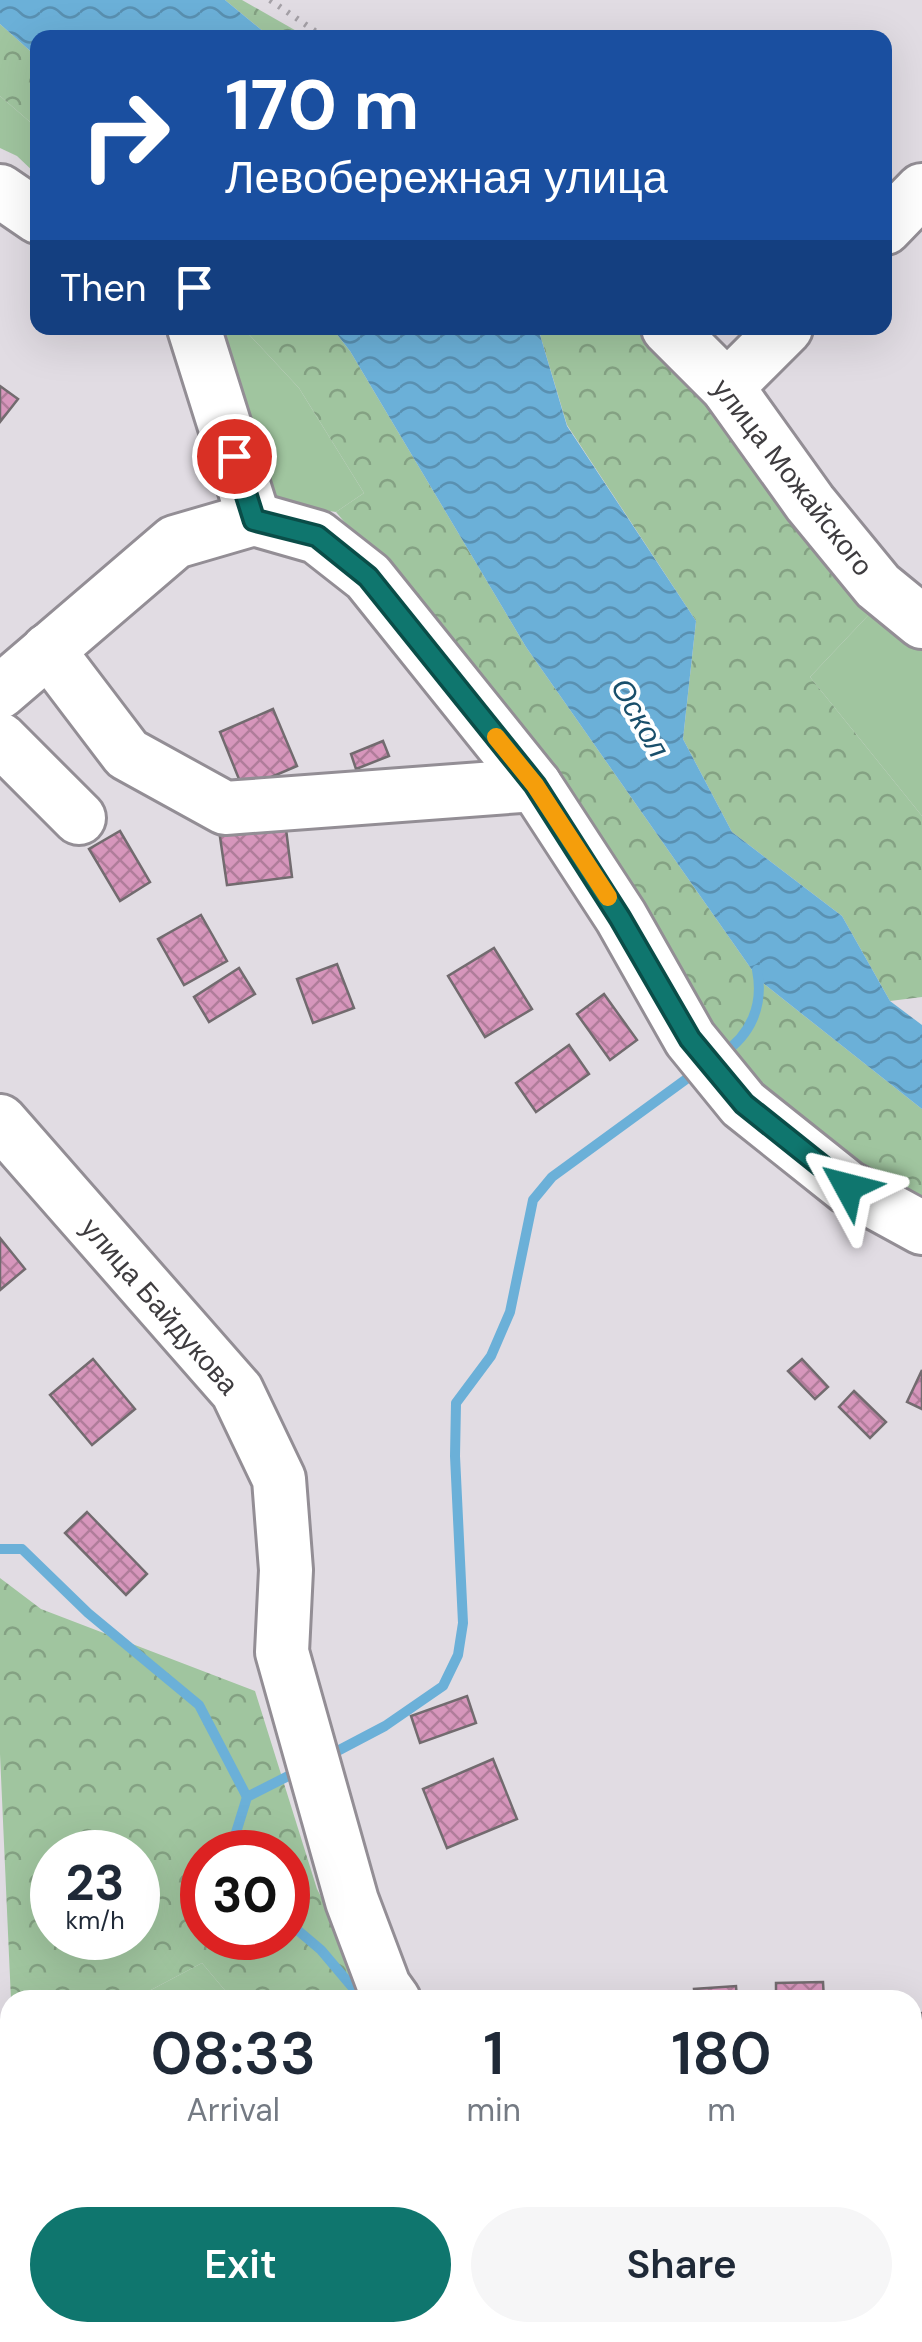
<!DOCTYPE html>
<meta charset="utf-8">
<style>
:root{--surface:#fff;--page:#f6f6f7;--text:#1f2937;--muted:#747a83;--accent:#0f766e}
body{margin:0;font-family:"DM Sans",sans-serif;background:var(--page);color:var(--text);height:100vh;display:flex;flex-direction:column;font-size:38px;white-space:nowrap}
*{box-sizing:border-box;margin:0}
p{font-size:32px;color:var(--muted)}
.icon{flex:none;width:55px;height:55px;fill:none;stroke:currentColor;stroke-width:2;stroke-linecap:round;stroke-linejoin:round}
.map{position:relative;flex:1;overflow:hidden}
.panel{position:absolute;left:0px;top:1990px;width:922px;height:352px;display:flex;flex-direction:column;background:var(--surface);border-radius:30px 30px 0 0;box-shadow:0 10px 40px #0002}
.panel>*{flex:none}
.banner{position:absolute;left:30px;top:30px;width:862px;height:305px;border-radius:20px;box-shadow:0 10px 40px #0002;background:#1a4fa0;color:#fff;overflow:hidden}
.speed{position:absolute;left:30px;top:1830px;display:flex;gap:20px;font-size:50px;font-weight:700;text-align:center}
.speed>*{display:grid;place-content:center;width:130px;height:130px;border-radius:50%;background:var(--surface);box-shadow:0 10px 40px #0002;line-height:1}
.speed small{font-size:25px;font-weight:400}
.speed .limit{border:15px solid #d22;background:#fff;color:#111}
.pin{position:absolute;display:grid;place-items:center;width:85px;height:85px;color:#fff;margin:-42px;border:5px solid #fff;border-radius:50%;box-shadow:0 2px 10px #0007}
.me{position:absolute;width:110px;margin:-55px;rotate:308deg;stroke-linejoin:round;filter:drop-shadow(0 0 8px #0008)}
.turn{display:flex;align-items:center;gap:35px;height:210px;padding:0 30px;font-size:45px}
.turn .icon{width:130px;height:130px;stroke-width:2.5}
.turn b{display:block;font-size:70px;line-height:85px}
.then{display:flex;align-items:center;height:95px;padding:0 30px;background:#0003;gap:20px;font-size:38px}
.eta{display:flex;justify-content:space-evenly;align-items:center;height:170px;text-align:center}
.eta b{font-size:60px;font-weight:600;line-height:70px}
.button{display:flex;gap:20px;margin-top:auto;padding:20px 30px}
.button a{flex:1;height:115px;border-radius:60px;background:var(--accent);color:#fff;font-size:40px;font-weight:600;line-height:115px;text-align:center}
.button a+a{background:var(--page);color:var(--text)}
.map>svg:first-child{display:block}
.green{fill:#a0c59f}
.forest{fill:url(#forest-crowns);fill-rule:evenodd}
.water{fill:url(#water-waves)}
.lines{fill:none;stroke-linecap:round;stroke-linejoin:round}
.stream{stroke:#6bb0d8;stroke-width:10}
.building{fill:url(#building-cross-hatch);stroke:#726b6f;stroke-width:2.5}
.minor-casing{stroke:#938e95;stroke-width:58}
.path{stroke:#a5a1a7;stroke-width:6;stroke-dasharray:2.5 8;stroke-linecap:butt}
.minor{stroke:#fff;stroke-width:52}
.route-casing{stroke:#0a4d48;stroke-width:25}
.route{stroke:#0f766e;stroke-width:18}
.slow{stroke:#f59e0b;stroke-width:18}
.labels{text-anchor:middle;stroke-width:8;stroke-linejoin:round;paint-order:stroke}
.street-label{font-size:28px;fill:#3e3c3f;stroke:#fff}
.water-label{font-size:30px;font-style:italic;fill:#194f6b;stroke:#fff}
</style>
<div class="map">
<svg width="922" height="2342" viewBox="0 0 922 2342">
<defs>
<pattern id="forest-crowns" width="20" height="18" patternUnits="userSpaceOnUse" patternTransform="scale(2.5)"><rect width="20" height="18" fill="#a0c59f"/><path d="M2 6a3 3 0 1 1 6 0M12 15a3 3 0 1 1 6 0" fill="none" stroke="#84a183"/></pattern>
<pattern id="water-waves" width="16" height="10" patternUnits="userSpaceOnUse" patternTransform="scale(2.5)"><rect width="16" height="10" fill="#6bb0d8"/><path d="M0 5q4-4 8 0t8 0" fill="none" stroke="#5990b1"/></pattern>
<pattern id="building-cross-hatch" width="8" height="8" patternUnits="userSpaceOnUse" patternTransform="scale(2.5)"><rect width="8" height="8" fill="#d796bc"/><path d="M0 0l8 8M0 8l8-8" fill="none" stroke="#b07c9a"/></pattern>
</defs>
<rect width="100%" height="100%" fill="#e1dce3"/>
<g class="green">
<polygon points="0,96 37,128 37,175 17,156 0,148"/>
<polygon points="203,328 243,328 299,388 364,493 336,512 257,500"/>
<polygon points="877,606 922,639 922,816 810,677"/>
<polygon points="202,1963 233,2000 132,2000"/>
<polygon points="416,2333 513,2333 513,2342 420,2342"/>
</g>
<g class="forest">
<polygon points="225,0 242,0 307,37 270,37"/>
<polygon points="0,24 37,57 37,128 0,96"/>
<polygon points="243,328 332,328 350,351 526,647 759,980 922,1109 922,1209 745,1086 546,762 336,512 364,493 299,388"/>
<polygon points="538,328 649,328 877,606 810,677 922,816 922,997 890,1001 842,916 732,832 683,739 696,621 567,425"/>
<path d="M 0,1578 L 41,1609 L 255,1691 L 317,1889 L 375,2000 L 233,2000 L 202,1963 L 132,2000 L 11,2000 L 0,1754 ZM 52,1852 L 138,1852 L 138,1938 L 52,1938 ZM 202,1852 L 288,1852 L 288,1938 L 202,1938 Z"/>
<polygon points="513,2333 588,2333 587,2342 513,2342"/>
</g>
<g class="water">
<polygon points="0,0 225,0 270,37 38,38 37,57 0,24"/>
<polygon points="332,328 538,328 567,426 696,621 683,739 732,832 842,916 890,1001 922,1025 922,1109 759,980 526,647 350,351"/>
</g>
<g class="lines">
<g class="stream">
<path d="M 722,1054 C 751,1035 764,1005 757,970"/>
<polyline points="0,1549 22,1549 88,1613 199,1705 247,1797"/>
<polyline points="326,1757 385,1726 443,1686 458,1655 463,1623 455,1456 456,1403 491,1356 510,1312 533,1200 552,1177 696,1072"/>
<polyline points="230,1852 247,1797 302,1769"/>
<polyline points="288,1922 321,1950 359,1995 358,2000"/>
</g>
</g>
<g class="building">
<polygon points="0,386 18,399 0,422"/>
<polygon points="273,709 297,766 243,789 220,732"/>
<polygon points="383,741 389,756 356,769 351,754"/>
<polygon points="285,821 292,877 227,885 219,830"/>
<polygon points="120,831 150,882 120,901 89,849"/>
<polygon points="201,915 227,961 184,985 158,939"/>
<polygon points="494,948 532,1009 485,1037 448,976"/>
<polygon points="337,964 354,1008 313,1023 297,979"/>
<polygon points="239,968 255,994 209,1022 194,997"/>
<polygon points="604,994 637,1040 610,1060 577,1014"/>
<polygon points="569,1045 589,1074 536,1112 516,1083"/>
<polygon points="0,1238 25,1269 0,1290"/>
<polygon points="93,1359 135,1409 92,1445 50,1395"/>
<polygon points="802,1359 828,1387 815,1399 788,1371"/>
<polygon points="922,1370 922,1409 907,1402"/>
<polygon points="854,1391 886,1422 870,1438 839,1407"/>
<polygon points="87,1512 147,1574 126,1595 65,1533"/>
<polygon points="467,1696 476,1723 420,1743 411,1716"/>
<polygon points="493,1759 517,1819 447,1848 423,1789"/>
<polygon points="823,1982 824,2000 776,2000 776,1983"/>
<polygon points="736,1986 737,2000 695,2000 694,1989"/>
<polygon points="922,2013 922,2070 920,2070 914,2014"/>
<polygon points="365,2332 404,2332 407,2339 370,2342"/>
</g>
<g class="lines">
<g class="minor-casing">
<g id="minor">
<polyline points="0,191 38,217"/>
<polyline points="885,228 922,190"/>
<polyline points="194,328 254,519"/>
<polyline points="668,328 727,387 810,503 878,586 922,622"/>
<polyline points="727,387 786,328"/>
<polyline points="48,650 127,754 225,808 535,785"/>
<polyline points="0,692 175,542 254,519 317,537 368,577 535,785 621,917 690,1039 743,1104 847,1187 922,1228"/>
<polyline points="0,739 79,818"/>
<polyline points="0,1121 237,1391 279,1479 286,1570 282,1652 352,1901 384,1986 394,2000"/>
<polyline points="912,2135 922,2134"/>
<polyline points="611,2342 613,2332"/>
</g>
</g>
<polyline class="path" points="270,0 325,38"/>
<use href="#minor" class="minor"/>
</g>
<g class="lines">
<g class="route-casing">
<polyline id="route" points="234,456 254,520 317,536 368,577 535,785 620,918 690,1039 744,1104 848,1187"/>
</g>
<use href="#route" class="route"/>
<polyline class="slow" points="496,737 535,785 608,897"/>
</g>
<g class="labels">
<g class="street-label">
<text transform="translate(793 477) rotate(52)" y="10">улица Можайского</text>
<text transform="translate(160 1306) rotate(49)" y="10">улица Байдукова</text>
</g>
<g class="water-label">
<text transform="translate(640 718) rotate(60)" y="10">Оскол</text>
</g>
</g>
</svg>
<div class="speed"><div>23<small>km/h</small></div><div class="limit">30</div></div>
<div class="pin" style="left:234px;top:456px;background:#d93025"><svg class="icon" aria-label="arrive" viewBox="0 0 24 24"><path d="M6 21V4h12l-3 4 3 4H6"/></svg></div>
<svg class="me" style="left:848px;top:1187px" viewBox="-20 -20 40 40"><path d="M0-17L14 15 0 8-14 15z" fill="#0f766e" stroke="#fff" stroke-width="4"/></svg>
<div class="banner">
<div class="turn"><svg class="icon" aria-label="right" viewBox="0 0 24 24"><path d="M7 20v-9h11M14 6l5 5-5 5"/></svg><div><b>170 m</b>Левобережная улица</div></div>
<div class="then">Then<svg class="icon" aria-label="arrive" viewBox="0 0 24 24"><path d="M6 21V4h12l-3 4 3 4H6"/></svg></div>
</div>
<section class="panel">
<div class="eta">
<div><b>08:33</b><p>Arrival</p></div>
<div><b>1</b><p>min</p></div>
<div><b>180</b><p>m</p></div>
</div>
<div class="button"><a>Exit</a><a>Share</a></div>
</section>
</div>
